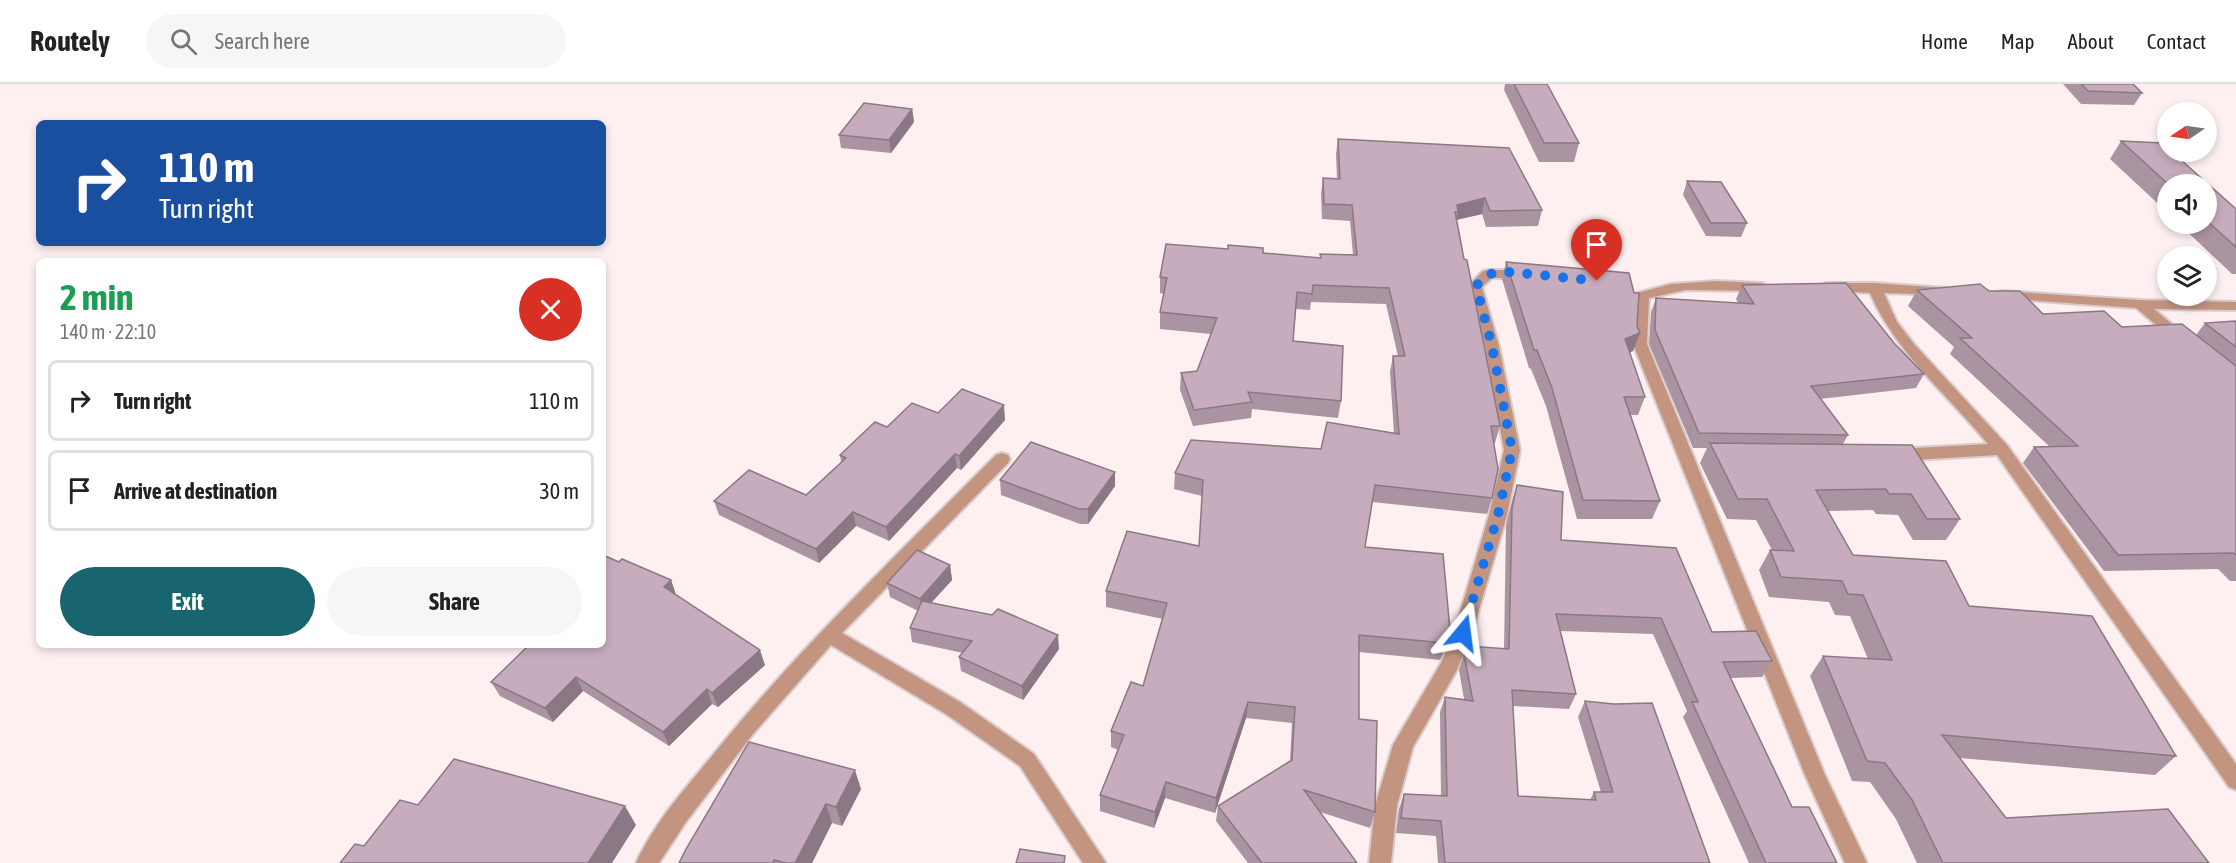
<!DOCTYPE html>
<meta charset="utf-8">
<style>
:root{--surface:#fff;--page:#f6f6f6;--text:#222;--muted:#767676;--line:#e0e0e0;--accent:#19656f}
body{margin:0;font-family:"Asap Condensed",sans-serif;background:var(--page);color:var(--text);height:100vh;display:flex;flex-direction:column;font-size:22px;white-space:nowrap}
*{box-sizing:border-box;margin:0}
p{font-size:20px;color:var(--muted)}
.icon{flex:none;width:33px;height:33px;fill:none;stroke:currentColor;stroke-width:2;stroke-linecap:round;stroke-linejoin:round}
.map{position:relative;flex:1;overflow:hidden}
.drawer{position:absolute;left:36px;top:174px;width:570px;height:390px;display:flex;flex-direction:column;background:var(--surface);border-radius:9px;box-shadow:0 3px 9px #0003}
.drawer>*{flex:none}
.hud{position:absolute;left:36px;top:36px;width:570px;height:126px;border-radius:9px;box-shadow:0 3px 9px #0003;background:#1a4fa0;color:#fff;overflow:hidden}
.needle{width:39px;rotate:257deg}
.tools{position:absolute;left:2157px;top:18px;display:grid;gap:12px}
.tools a{display:grid;place-items:center;width:60px;height:60px;border-radius:50%;background:var(--surface);box-shadow:0 3px 9px #0003;font-size:30px}
.pin{position:absolute;display:grid;place-items:center;width:51px;height:51px;color:#fff;margin:-62px -26px;border-radius:50% 50% 50% 0;rotate:-45deg;box-shadow:0 0 6px #0007}
.pin .icon{rotate:45deg}
.me{position:absolute;width:66px;margin:-33px;rotate:16deg;stroke-linejoin:round;filter:drop-shadow(0 0 4px #0008)}
.turn{display:flex;align-items:center;gap:21px;height:126px;padding:0 24px;font-size:27px}
.turn .icon{width:78px;height:78px;stroke-width:2.5}
.turn b{display:block;font-size:42px;line-height:51px}
.round{display:grid;place-items:center;flex:none;width:63px;height:63px;border-radius:32px;background:var(--page)}
.head{display:flex;align-items:center;justify-content:space-between;height:102px;padding:0 24px}
h1{font-size:36px;font-weight:700;line-height:45px;color:#1e9e55}
.button{display:flex;gap:12px;margin-top:auto;padding:12px 24px}
.button a{flex:1;height:69px;border-radius:36px;background:var(--accent);color:#fff;font-size:24px;font-weight:700;line-height:69px;text-align:center}
.button a+a{background:var(--page);color:var(--text)}
ul{padding:0;list-style:none}
li{display:flex;align-items:center;gap:18px;height:81px;margin:0 12px 9px;padding:0 12px;border:3px solid var(--line);border-radius:9px}
li div{flex:1}
li b{display:block;font-size:22px}
li em{font-style:normal}
header{display:flex;align-items:center;gap:36px;box-sizing:border-box;height:84px;padding:0 30px;background:var(--surface);border-bottom:2px solid var(--line)}
header strong{font-size:28px}
nav{display:flex;gap:33px;margin-inline-start:auto;font-size:21px}
.search{width:420px;height:54px;background:var(--page);display:flex;align-items:center;gap:15px;box-sizing:border-box;padding:0 21px;border-radius:33px;color:var(--muted);font-size:22px}
.map>svg:first-child{display:block}
.lines{fill:none;stroke-linecap:round;stroke-linejoin:round}
.minor-casing{stroke:#dacccd;stroke-width:4}
.minor{fill:#c39580;fill-rule:evenodd}
.wall{fill:#aa94a2}
.shaded-wall{fill:#8b7884}
.building{fill:#c6acbc;stroke:#8b7884;stroke-width:1.5}
.route{stroke:#1a73e8;stroke-width:10;stroke-dasharray:0 18}
</style>
<header>
<strong>Routely</strong>
<div class="search"><svg class="icon" aria-label="search" viewBox="0 0 24 24"><circle cx="10" cy="10" r="6"/><path d="M15 15l6 6"/></svg>Search here</div>
<nav><a>Home</a><a>Map</a><a>About</a><a>Contact</a></nav>
</header>
<div class="map">
<svg width="2236" height="779" viewBox="0 0 2236 779">
<rect width="100%" height="100%" fill="#fef0f1"/>
<g class="lines">
<g class="minor-casing">
<g id="minor">
<polygon points="1488,186 1524,186 1531,190 1524,194 1492,194 1482,203 1499,262 1520,366 1507,431 1472,549 1457,586 1413,663 1397,722 1391,779 1369,779 1375,722 1393,661 1441,579 1454,549 1489,431 1504,366 1485,262 1468,202 1483,187"/>
<polygon points="1716,197 1762,199 1769,203 1762,207 1686,206 1649,214 1647,260 1825,691 1867,779 1845,779 1805,691 1633,260 1637,209 1671,200"/>
<path d="M 1826,199 L 1874,199 L 1947,204 L 1949,207 L 1942,211 L 1884,209 L 1897,238 L 1914,260 L 2007,361 L 2236,680 L 2236,706 L 2229,703 L 1997,371 L 1897,377 L 1891,375 L 1889,371 L 1891,367 L 1897,365 L 1988,360 C 1947,310 1896,269 1870,209 L 1821,206 L 1819,203 Z"/>
<polygon points="2003,207 2140,216 2236,218 2236,226 2154,225 2185,251 2187,254 2185,257 2175,257 2136,224 1998,214 1996,211 1998,208"/>
<path d="M 1002,369 L 1008,371 L 1010,375 L 1008,379 L 842,549 L 960,618 L 1034,670 L 1106,779 L 1083,779 L 1020,682 L 946,630 L 831,561 L 753,650 L 686,738 L 659,779 L 636,779 C 654,739 685,705 712,672 C 799,564 899,469 996,371 Z"/>
</g>
</g>
<use href="#minor" class="minor"/>
</g>
<g class="wall">
<polygon points="1505,0 1547,0 1579,59 1574,78 1539,78 1504,6"/>
<polygon points="2063,0 2133,0 2142,9 2134,21 2081,20"/>
<polygon points="912,25 914,38 891,69 841,64 839,51"/>
<polygon points="1338,55 1542,126 1538,142 1486,143 1482,130 1456,136 1500,342 1495,359 1494,359 1492,414 1487,430 1372,418 1365,463 1443,470 1445,563 1440,576 1359,568 1359,635 1375,728 1370,744 1320,728 1357,779 1248,779 1216,737 1218,722 1290,677 1292,639 1246,634 1215,729 1165,714 1154,744 1100,727 1100,711 1118,666 1111,663 1111,647 1143,602 1163,535 1106,523 1106,507 1199,462 1202,412 1174,405 1175,389 1321,365 1394,350 1390,288 1393,272 1398,272 1386,220 1311,218 1310,226 1296,225 1293,257 1341,317 1338,334 1252,325 1251,334 1193,342 1180,306 1181,289 1197,287 1211,250 1160,245 1160,228 1164,210 1160,209 1160,193 1263,169 1320,174 1320,170 1353,171 1350,137 1322,135 1321,110 1323,94 1337,95 1336,70"/>
<polygon points="2121,57 2162,59 2168,63 2168,68 2172,68 2236,125 2236,190 2232,190 2179,140 2206,140 2206,100 2168,100 2168,129 2110,75"/>
<polygon points="1687,97 1747,139 1741,153 1706,152 1683,111"/>
<polygon points="1506,178 1633,267 1629,268 1645,313 1638,331 1631,331 1660,417 1652,435 1577,435 1546,322 1531,285 1529,284 1502,195"/>
<polygon points="1742,201 1894,259 1924,290 1916,304 1820,315 1848,351 1843,360 1960,435 1946,456 1913,456 1898,431 1876,430 1873,426 1828,427 1853,471 1969,522 2176,672 2155,691 1960,674 2006,734 2209,779 1917,779 1896,735 1870,698 1852,697 1810,592 1823,572 1868,575 1850,532 1835,531 1829,518 1769,513 1759,486 1770,466 1772,466 1756,436 1727,435 1700,379 1707,364 1693,364 1649,260 1651,228 1656,214 1738,219 1736,215"/>
<polygon points="1917,206 1989,207 2043,230 2122,243 2196,251 2205,239 2236,239 2236,497 2230,497 2218,485 2104,487 2023,379 2034,363 2049,362 1950,270 1954,263 1908,222"/>
<polygon points="938,329 1005,336 961,386 957,384 889,457 856,442 819,479 719,431 714,417 806,411 841,378 840,371 887,343"/>
<polygon points="1115,388 1115,402 1088,440 1080,440 1001,411 1000,396"/>
<polygon points="1517,401 1561,456 1712,548 1772,577 1762,593 1730,594 1792,723 1837,779 1749,779 1683,633 1687,627 1653,550 1560,547 1576,610 1569,625 1513,622 1518,712 1590,716 1594,708 1601,708 1578,633 1585,617 1710,779 1438,779 1436,752 1396,749 1399,725 1404,710 1441,712 1440,628 1445,613 1464,615 1459,586 1464,570 1504,565 1506,441 1512,417"/>
<polygon points="950,481 952,496 931,519 1059,565 1023,616 961,587 959,573 963,569 912,558 910,544 918,527 890,513 887,499"/>
<polygon points="671,496 676,511 765,581 718,623 712,620 669,662 583,607 553,638 500,612 491,598"/>
<polygon points="861,705 842,742 832,739 812,779 679,779"/>
</g>
<g class="shaded-wall">
<polygon points="912,25 914,38 891,69 889,56"/>
<polygon points="1485,114 1482,130 1456,136 1458,128 1457,121"/>
<polygon points="1640,249 1633,267 1618,273 1625,255"/>
<polygon points="1004,321 1005,336 961,386 959,372"/>
<polygon points="955,370 957,384 889,457 886,443"/>
<polygon points="1115,388 1115,402 1088,440 1088,425"/>
<polygon points="853,428 856,442 819,479 816,465"/>
<polygon points="950,481 952,496 922,529 920,515"/>
<polygon points="671,496 676,511 669,518 664,503"/>
<polygon points="1450,546 1445,563 1440,576 1445,559"/>
<polygon points="1058,551 1059,565 1023,616 1022,602"/>
<polygon points="760,566 765,581 718,623 712,609"/>
<polygon points="576,593 583,607 553,638 545,624"/>
<polygon points="707,605 712,620 669,662 663,648"/>
<polygon points="1248,618 1246,634 1215,729 1216,714"/>
<polygon points="855,686 861,705 842,742 836,723"/>
<polygon points="1166,698 1165,714 1154,744 1155,728"/>
<polygon points="826,720 832,739 812,779 795,779"/>
<polygon points="625,722 636,741 612,779 588,779"/>
</g>
<g class="building">
<polygon points="1514,0 1547,0 1579,59 1544,59"/>
<polygon points="2081,0 2133,0 2142,9 2088,7"/>
<polygon points="864,19 912,25 889,56 839,51"/>
<polygon points="1338,55 1509,64 1542,126 1490,127 1485,114 1457,121 1458,128 1455,128 1464,175 1467,176 1500,342 1491,342 1498,385 1492,414 1375,401 1365,463 1443,470 1450,546 1445,559 1359,551 1359,635 1377,637 1375,728 1304,706 1357,779 1262,779 1218,722 1292,676 1295,623 1248,618 1216,714 1166,698 1155,728 1100,711 1124,651 1111,647 1131,598 1143,602 1167,519 1106,507 1127,447 1199,462 1203,396 1175,389 1191,356 1321,365 1327,338 1399,350 1393,272 1405,272 1389,204 1313,201 1312,210 1297,208 1293,257 1343,262 1341,317 1248,308 1252,318 1194,326 1181,289 1197,287 1217,234 1160,228 1167,194 1160,193 1166,160 1228,165 1228,161 1263,164 1263,169 1321,174 1320,170 1357,171 1352,121 1324,120 1323,94 1340,95"/>
<polygon points="2121,57 2162,59 2168,63 2168,68 2172,68 2236,125 2236,163 2206,136 2206,100 2168,100"/>
<polygon points="1687,97 1721,98 1747,139 1711,139"/>
<polygon points="1506,178 1629,189 1634,209 1639,209 1637,242 1640,249 1625,255 1645,313 1624,313 1660,417 1583,416 1552,304 1537,266 1534,266"/>
<polygon points="1846,199 1894,259 1924,290 1811,302 1848,351 1699,349 1655,246 1656,214 1754,220 1742,201"/>
<polygon points="1980,200 1989,207 2020,207 2043,230 2104,227 2122,243 2182,240 2236,282 2236,471 2233,469 2118,471 2034,363 2078,362 1960,254 1972,254 1917,206"/>
<polygon points="2235,237 2236,239 2236,263 2205,239"/>
<polygon points="962,305 1004,321 959,372 955,370 886,443 853,428 816,465 714,417 749,386 806,411 846,374 840,371 875,338 887,343 912,319 938,329"/>
<polygon points="1031,358 1115,388 1088,425 1079,425 1000,396"/>
<polygon points="1710,359 1912,361 1960,435 1927,435 1911,410 1889,410 1886,405 1816,406 1853,471 1946,477 1969,522 2092,532 2176,672 1942,651 2006,734 2168,725 2209,779 1943,779 1912,716 1885,679 1867,677 1823,572 1892,576 1863,511 1848,510 1842,497 1781,493 1770,466 1794,467 1767,415 1738,415"/>
<polygon points="1517,401 1563,408 1561,456 1676,464 1712,548 1756,547 1772,577 1723,578 1792,723 1809,723 1837,779 1766,779 1692,618 1698,618 1661,534 1556,530 1576,610 1512,606 1518,712 1596,716 1594,708 1613,708 1585,617 1614,620 1652,619 1710,779 1445,779 1441,737 1401,734 1404,710 1447,712 1445,613 1473,617 1464,570 1468,562 1509,565 1512,424"/>
<polygon points="917,466 950,481 920,515 887,499"/>
<polygon points="603,471 619,478 622,475 671,496 664,503 760,566 712,609 707,605 663,648 576,593 545,624 491,598 529,561 603,561"/>
<polygon points="922,517 992,531 998,525 1058,551 1022,602 959,573 972,557 910,544"/>
<polygon points="749,658 855,686 836,723 826,720 795,779 786,779 774,776 773,779 679,779 686,765"/>
<polygon points="454,675 625,722 588,779 340,779 355,760 364,762 400,716 418,721"/>
<polygon points="1020,765 1065,772 1064,779 1016,779"/>
</g>
<g class="lines">
<polyline class="route" points="1463,549 1498,431 1512,366 1492,262 1476,202 1488,190 1511,188 1597,197"/>
</g>
</svg>
<div class="tools">
<a><svg class="needle" viewBox="-14 -14 28 28"><path d="M0-13l5 13h-10z" fill="#e53935"/><path d="M0 13l5-13h-10z" fill="#767676"/></svg></a>
<a><svg class="icon" aria-label="sound" viewBox="0 0 24 24"><path d="M4 9h4l5-4v14l-5-4H4zM17 9q2 3 0 6"/></svg></a>
<a><svg class="icon" aria-label="layers" viewBox="0 0 24 24"><path d="M12 4l9 5-9 5-9-5zM3 14l9 5 9-5"/></svg></a>
</div>
<div class="pin" style="left:1597px;top:197px;background:#d93025"><svg class="icon" aria-label="arrive" viewBox="0 0 24 24"><path d="M6 21V4h12l-3 4 3 4H6"/></svg></div>
<svg class="me" style="left:1463px;top:549px" viewBox="-20 -20 40 40"><path d="M0-17L14 15 0 8-14 15z" fill="#1a73e8" stroke="#fff" stroke-width="4"/></svg>
<div class="hud">
<div class="turn"><svg class="icon" aria-label="right" viewBox="0 0 24 24"><path d="M7 20v-9h11M14 6l5 5-5 5"/></svg><div><b>110 m</b>Turn right</div></div>
</div>
<section class="drawer">
<div class="head"><div><h1>2 min</h1><p>140 m · 22:10</p></div><a class="round" style="background:#d93025;color:#fff"><svg class="icon" aria-label="close" viewBox="0 0 24 24"><path d="M6 6l12 12M18 6L6 18"/></svg></a></div>
<ul>
<li><svg class="icon" aria-label="right" viewBox="0 0 24 24"><path d="M7 20v-9h11M14 6l5 5-5 5"/></svg><div><b>Turn right</b></div><em>110 m</em></li>
<li><svg class="icon" aria-label="arrive" viewBox="0 0 24 24"><path d="M6 21V4h12l-3 4 3 4H6"/></svg><div><b>Arrive at destination</b></div><em>30 m</em></li>
</ul>
<div class="button"><a>Exit</a><a>Share</a></div>
</section>
</div>
